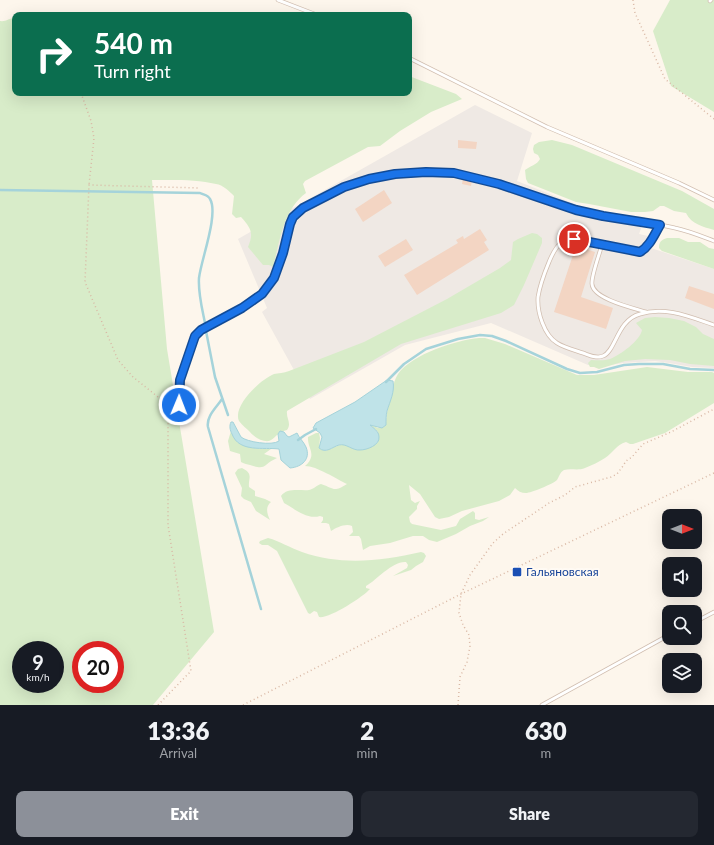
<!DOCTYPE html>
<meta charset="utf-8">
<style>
:root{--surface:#171b24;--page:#242831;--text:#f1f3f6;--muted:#9ea1a6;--accent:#8c9099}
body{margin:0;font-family:Lato,sans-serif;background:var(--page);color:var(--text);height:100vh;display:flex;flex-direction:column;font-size:15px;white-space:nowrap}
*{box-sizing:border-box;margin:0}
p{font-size:13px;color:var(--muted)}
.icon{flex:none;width:22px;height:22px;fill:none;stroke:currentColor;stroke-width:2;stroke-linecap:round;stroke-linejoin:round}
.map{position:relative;height:705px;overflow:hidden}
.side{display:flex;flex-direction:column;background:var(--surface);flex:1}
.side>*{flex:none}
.top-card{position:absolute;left:12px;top:12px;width:400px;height:84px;border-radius:8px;box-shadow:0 4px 16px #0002;background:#0b6e4f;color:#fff;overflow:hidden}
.needle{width:26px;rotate:90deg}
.controls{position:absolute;left:662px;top:509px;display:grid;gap:8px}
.controls a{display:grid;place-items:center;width:40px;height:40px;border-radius:8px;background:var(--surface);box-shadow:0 4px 16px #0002;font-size:20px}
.speed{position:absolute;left:12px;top:641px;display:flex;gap:8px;font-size:20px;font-weight:700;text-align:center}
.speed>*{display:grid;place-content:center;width:52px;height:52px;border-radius:50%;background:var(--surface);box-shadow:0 4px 16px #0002;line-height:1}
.speed small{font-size:10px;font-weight:400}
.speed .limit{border:6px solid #d22;background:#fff;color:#111}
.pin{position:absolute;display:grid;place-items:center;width:34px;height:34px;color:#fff;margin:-17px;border:2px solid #fff;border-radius:50%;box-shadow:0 1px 4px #0007}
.me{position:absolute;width:44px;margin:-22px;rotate:1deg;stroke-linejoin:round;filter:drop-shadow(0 0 3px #0008)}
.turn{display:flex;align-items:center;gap:14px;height:84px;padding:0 16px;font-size:18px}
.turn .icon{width:52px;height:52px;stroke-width:2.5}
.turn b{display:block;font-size:28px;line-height:34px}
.eta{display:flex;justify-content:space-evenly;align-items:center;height:68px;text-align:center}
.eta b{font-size:24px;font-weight:800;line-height:28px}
.primary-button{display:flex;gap:8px;margin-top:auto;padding:8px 16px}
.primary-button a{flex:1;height:46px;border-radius:8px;background:var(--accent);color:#fff;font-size:16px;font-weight:800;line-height:46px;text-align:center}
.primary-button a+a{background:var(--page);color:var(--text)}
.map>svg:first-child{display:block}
.industrial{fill:#efe9e4}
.green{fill:#d8ecc9;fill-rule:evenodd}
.water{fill:#bfe3e8;stroke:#a5d3da}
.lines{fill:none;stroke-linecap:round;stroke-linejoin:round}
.stream{stroke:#a5d3da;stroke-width:2.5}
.building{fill:#f3d5c3}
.service-casing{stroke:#d1beb0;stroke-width:4.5}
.path{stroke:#d9b8a5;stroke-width:1.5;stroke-dasharray:1 3;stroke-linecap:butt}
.service{stroke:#fff;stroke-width:3}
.route-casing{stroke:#114b97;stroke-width:10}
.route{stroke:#1a73e8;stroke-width:7}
.transit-dot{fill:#1a4fb4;stroke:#fffaf3;stroke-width:1.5}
.labels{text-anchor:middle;stroke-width:4;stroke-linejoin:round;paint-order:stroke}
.transit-label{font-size:12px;fill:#164399;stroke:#fffaf3;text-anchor:start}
</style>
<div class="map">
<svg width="714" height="705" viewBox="0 0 714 705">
<rect width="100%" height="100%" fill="#fdf6ec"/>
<polygon class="industrial" points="475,105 532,133 517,181 580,206 607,213 645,217 639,234 648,236 645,246 714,269 714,368 692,367 669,363 655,361 623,363 610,365 588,365 491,323 405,345 310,399 262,312 267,308 238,239"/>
<g class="green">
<polygon points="670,0 714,0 714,112 671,86 653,31"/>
<path d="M 15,18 L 15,93 L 409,93 L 409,76 L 456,94 L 462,99 L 431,112 L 400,131 L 380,146 L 368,147 L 305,181 L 303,184 L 306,193 C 283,210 280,241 273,267 L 269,265 L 263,265 L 248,247 C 254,233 251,228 241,217 L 236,218 L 232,214 L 234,196 C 229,191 223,185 216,184 C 197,179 171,180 152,180 L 167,349 L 214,632 L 153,705 L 0,705 L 0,21 C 6,22 9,18 15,18 ZM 21,650 L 55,650 L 55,684 L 21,684 ZM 81,650 L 115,650 L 115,684 L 81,684 Z"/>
<path d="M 552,140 L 572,145 L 682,191 L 714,209 L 714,230 C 704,227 691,224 686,213 L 674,211 L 664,206 L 660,206 L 653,211 L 645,212 L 631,212 L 589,204 L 576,202 L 528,183 L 526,179 L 525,170 C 530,166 537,165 540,159 L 538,155 L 534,153 L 533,149 L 534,145 L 539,142 Z"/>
<path d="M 532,233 L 537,234 L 542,238 L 542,243 L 524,285 L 514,305 L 501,313 L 401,344 L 287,411 C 286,419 292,423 287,430 C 277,432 275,439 269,441 C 262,442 254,437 250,432 C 247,429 242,425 239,421 C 232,406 261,379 274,374 C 278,373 284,373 289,371 L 364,342 L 447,299 L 500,268 L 511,260 L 513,242 L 518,239 Z"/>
<path d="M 667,238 L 679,238 L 688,242 L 700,242 L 709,248 L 714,249 L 714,269 L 662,251 L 659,248 C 659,242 661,240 667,238 Z"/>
<path d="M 655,317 L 669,318 L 684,321 L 696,327 L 703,334 L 714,339 L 714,366 L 690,364 L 670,360 L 645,359 L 625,361 L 599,369 L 594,367 L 590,367 L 588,363 L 591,360 C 597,360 604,361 610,359 C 620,355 640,341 642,330 L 636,323 L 645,318 Z"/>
<path d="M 479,338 L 485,338 L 505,344 L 577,375 L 594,375 L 647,367 L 688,372 L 712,372 L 714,373 L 714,403 L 665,433 L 633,444 L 630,444 L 626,442 C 616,445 613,453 605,458 C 599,462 592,465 585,468 C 578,471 571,468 564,470 C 560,472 559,477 557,480 C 553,484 531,493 526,493 C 521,493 518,491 515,488 L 510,495 L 499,501 L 462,511 L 449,517 L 439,519 L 435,517 L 420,494 L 409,485 L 411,500 L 415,503 L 420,501 L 417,506 L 417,509 L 409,517 L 410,522 L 412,524 L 441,530 L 456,526 L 460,519 L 473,511 L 475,513 L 475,519 L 479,520 L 489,517 L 483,521 L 470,526 L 456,534 L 437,542 L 429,540 L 423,536 L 413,536 L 390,543 L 370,546 L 363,550 L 361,539 L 359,536 L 349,536 L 353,532 L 352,526 C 346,523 337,527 331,531 L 329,524 L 326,523 L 321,523 L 323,520 L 323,517 L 320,516 C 307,520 295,509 284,503 L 281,496 C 287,487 301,491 309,490 C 314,489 317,485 321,484 C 334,488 333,493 347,484 C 336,479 317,466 305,466 C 318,454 307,449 308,437 L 316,433 L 319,433 L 320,438 L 319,448 C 326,454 332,447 340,445 C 355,443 364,454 378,442 L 378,432 L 369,424 L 378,428 L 386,425 C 386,413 392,383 398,374 C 412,354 457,340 479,338 Z"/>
<path d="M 231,431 C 238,448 255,449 271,449 L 264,454 L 277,458 C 263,464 267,471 250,465 C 247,464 245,464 241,462 L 240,454 L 230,451 L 228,441 Z"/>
<path d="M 242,468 C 254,474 248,478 249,487 L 255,491 L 255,496 L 265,499 L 271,502 C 265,507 267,514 270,520 L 256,511 L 251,502 L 244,499 L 241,496 L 242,488 L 235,473 L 238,469 Z"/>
<path d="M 268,538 C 280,541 290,548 302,552 C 342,566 381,561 421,552 L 424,553 L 426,556 L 423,562 L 416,566 L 411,570 L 393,576 L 407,568 L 408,565 L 406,562 C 392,561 377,580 366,586 L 366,588 L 370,589 C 363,597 329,619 319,617 L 317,612 L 314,611 L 310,614 L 308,613 L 277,551 L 268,545 L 262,545 L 259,543 L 260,541 Z"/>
</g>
<g class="water">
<path d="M 387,380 L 393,381 C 395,392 390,401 387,411 C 386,415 386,420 386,425 L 382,428 L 370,425 C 373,428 379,431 379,437 C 380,445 367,450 360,450 C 353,451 346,443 339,445 C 332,447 326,454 319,448 L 322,437 L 320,433 L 313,428 L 316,423 L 355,402 Z"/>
<path d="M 231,422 L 233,422 L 241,437 C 247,442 272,446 279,441 L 278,434 L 280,431 L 284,432 L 287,436 L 289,437 L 297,433 C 299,438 304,442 306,447 C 311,459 302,467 290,468 L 281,460 L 279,449 C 264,447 239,453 232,434 C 230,430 229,426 231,422 Z"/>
</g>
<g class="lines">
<g class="stream">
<path d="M 0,190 L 200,193 C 204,195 208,195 210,199 C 219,214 201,260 199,278 C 198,293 202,308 205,323"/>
<polyline points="206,331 215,377 228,415"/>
<polyline points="386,382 404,364 426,349 458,339 480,335 492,336 506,341 567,369 580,373 597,372 624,365 639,364 663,364 690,369 714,370"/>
<path d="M 222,399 C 217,407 206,416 208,427 L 261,609"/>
<polyline points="298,440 305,435 316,429"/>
</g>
</g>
<g class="building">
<polygon points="458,140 477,142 476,149 458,148"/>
<polygon points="463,178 472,180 471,186 462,184"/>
<polygon points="384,190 392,203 363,222 355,209"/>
<polygon points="480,229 487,240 484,242 489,250 417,295 404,275 458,243 456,240 463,236 464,239"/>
<polygon points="406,239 413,250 385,267 378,256"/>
<polygon points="576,246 595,252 581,297 613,308 606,329 554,312"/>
<polygon points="689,286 714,294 714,309 685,298"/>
</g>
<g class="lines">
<g class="service-casing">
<g id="service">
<polyline points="278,0 317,15"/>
<polyline points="710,1 711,0"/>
<polyline points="409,58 547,127 679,183 714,200"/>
<path d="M 660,225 C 654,235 650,246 640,252 C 621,251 577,233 562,242 C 555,247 552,255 549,262 C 544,274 540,284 538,297 C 537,312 544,335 557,343 C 565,348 574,350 583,353 C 589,355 596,359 603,356 C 616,351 617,320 640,314 C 665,306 690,317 714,325"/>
<path d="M 602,244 C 600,253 591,276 592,284 C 593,299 633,308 646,312"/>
<path d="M 179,405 C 179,397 179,389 179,381 C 180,369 193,336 202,329 C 221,316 244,311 261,295 C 273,284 279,269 283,254 C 286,238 286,221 300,210 C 308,204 317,200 326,196 C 376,171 431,166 485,179 C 520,188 553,205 588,213 C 617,220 647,221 675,228 C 689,231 701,236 714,241"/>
<polyline points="695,622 714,612"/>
<polyline points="542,705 669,635"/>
</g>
</g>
<g class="path">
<polyline points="633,0 635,13 665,79 714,119"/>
<polyline points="278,15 296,13"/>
<polyline points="81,93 91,121 94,138 89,185"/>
<polyline points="158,705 191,671 168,525 168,405 133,377 118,360 85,282 89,185 200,188"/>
<polyline points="243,705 461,594 714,473"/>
<polyline points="458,705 460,677 467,662 470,646 469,635 463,625 459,613 461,594 470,575 493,543 503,534 549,503 565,495 575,487 611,477 617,474 623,466 626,461 632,457 643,444 671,432 714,409"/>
</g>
<use href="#service" class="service"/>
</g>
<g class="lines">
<g class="route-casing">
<path id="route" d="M 179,405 L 180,380 L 195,336 L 201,330 L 242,308 L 262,294 L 274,278 L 283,253 L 290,224 L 293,217 L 303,208 L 344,187 L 369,179 L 395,174 L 426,172 L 454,173 L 499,184 L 576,210 L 603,216 L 660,225 C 654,235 650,246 640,252 L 574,239"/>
</g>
<use href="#route" class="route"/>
</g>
<rect class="transit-dot" x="512" y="567" width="10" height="10" rx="2"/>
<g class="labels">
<g class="transit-label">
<text x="526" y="576">Гальяновская</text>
</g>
</g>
</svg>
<div class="controls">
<a><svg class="needle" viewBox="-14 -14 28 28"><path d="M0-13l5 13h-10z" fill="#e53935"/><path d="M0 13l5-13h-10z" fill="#9ea1a6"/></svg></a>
<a><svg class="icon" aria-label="sound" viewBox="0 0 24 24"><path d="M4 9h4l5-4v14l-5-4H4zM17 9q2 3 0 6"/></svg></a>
<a><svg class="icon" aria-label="search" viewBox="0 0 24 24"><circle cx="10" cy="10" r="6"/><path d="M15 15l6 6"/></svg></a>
<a><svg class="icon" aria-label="layers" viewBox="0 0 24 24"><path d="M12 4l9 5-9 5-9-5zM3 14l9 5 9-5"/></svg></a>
</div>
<div class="speed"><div>9<small>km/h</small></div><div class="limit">20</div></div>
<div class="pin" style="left:574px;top:239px;background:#d93025"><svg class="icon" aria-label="arrive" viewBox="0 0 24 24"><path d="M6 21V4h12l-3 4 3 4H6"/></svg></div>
<svg class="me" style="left:179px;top:405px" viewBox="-20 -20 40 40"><circle r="17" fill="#1a73e8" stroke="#fff" stroke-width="3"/><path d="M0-11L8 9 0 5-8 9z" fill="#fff"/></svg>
<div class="top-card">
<div class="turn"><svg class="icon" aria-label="right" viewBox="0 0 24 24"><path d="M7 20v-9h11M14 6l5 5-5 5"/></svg><div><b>540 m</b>Turn right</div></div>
</div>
</div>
<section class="side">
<div class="eta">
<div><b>13:36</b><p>Arrival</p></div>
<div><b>2</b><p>min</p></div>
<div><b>630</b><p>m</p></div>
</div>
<div class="primary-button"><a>Exit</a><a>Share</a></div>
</section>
